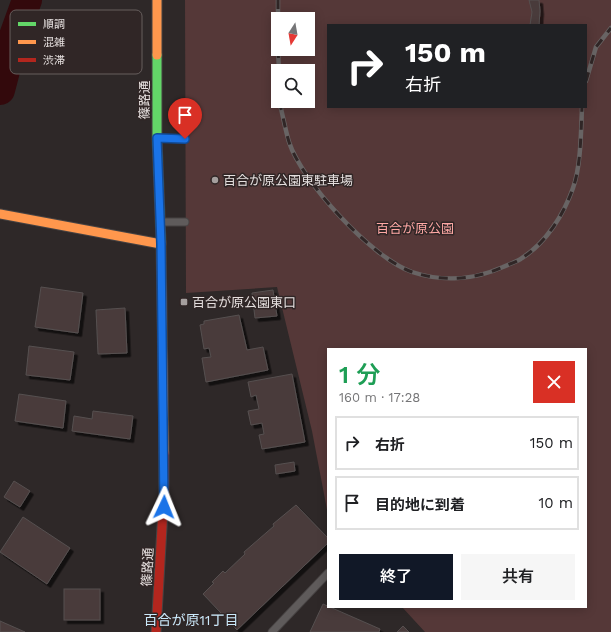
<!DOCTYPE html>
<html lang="ja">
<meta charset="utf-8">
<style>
:root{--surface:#fff;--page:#f6f6f6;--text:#202124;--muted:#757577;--line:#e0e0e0;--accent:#111827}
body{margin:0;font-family:"Work Sans","Noto Sans JP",sans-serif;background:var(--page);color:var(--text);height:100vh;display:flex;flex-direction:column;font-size:15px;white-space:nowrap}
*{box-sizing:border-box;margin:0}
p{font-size:13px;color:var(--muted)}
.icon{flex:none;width:22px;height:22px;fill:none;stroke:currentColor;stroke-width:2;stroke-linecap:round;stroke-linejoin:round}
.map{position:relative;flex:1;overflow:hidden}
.details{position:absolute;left:327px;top:348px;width:260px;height:260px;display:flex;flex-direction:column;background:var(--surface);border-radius:0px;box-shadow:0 2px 10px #0003}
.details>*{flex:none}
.hud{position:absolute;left:327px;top:24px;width:260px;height:84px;border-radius:0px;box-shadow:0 2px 10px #0003;background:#202124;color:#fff;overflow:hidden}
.needle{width:26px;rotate:191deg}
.controls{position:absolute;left:271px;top:12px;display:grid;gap:8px}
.controls a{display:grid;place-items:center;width:44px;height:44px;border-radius:0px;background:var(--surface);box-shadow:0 2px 10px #0003;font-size:20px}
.pin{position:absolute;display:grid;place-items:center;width:34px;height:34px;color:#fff;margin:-41px -17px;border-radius:50% 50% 50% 0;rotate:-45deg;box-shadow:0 0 4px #0007}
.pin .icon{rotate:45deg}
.me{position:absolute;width:44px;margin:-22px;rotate:2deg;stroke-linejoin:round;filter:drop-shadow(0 0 3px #0008)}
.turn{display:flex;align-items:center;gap:14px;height:84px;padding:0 12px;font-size:18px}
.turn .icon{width:52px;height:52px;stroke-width:2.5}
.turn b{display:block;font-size:28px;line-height:34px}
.round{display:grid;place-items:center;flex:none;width:42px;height:42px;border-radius:0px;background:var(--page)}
.summary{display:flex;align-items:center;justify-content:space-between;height:68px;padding:0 12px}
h1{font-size:24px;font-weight:600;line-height:30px;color:#1e9e55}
.action{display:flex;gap:8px;margin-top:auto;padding:8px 12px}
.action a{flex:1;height:46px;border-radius:0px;background:var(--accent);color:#fff;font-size:16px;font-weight:600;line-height:46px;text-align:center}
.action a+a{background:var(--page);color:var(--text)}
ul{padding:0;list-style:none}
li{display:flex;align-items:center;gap:12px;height:54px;margin:0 8px 6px;padding:0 4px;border:2px solid var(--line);border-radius:0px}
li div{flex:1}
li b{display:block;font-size:15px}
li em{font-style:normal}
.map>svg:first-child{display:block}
.green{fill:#553838;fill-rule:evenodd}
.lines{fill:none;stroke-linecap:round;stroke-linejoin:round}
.river{stroke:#33090c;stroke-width:30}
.building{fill:#483b3b;stroke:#565050;filter:url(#shadow)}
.lane-casing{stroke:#474343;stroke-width:9}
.fast-casing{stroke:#474343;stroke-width:11}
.slow-casing{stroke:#474343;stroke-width:11}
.jam-casing{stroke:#474343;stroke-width:11}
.lane{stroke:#5f5b5b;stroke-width:7}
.fast{stroke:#63d668;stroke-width:9}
.slow{stroke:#ff974d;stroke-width:9}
.jam{stroke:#b3261e;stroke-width:9}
.rail-casing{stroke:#686464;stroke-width:4.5}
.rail{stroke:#302626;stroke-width:3;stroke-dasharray:9;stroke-linecap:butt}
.route-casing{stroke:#114b97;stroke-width:10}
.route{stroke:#1a73e8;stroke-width:7}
.poi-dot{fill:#a59f9e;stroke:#302626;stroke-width:1.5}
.labels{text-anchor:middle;stroke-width:3;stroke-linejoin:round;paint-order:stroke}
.street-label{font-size:13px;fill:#e5dfde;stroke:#302626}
.poi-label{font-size:13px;fill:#e5dfde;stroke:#302626;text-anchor:start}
.park-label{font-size:13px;fill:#fea7a4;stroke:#302626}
.neighbourhood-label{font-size:14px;fill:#cae9fa;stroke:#302626}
.key{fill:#302626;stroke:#665e5d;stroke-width:1}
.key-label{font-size:11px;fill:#e5dfde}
</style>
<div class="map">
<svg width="611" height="632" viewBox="0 0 611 632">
<defs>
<filter id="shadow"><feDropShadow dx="3.5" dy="3.5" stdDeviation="0" flood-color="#0009"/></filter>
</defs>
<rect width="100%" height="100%" fill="#2e2828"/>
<path class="green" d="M 185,0 L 611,0 L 611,632 L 425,632 L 402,607 L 586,607 L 586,349 L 328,349 L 328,515 L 312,431 L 277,287 L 186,293 ZM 278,19 L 308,19 L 308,49 L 278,49 ZM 328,25 L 586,25 L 586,107 L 328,107 ZM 278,71 L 308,71 L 308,101 L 278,101 Z"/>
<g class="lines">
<polyline class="river" points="0,90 14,36 27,0"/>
</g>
<g class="building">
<polygon points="529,0 539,0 540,11 539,25 530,25 532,12"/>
<polygon points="41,287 83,293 78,333 35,327"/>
<polygon points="273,290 277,316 255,318 252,293"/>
<polygon points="125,308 127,353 98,354 96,310"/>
<polygon points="239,315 247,350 263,347 268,370 206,382 202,358 211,357 209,348 204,349 200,325 204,324 204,321"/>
<polygon points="29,346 74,352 70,380 26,375"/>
<polygon points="292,374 305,442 262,449 259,435 264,434 262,423 251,425 248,411 259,409 256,395 251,397 248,382"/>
<polygon points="19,394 66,401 63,428 15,421"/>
<polygon points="93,411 133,416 130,439 72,431 74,416 92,419"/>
<polygon points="294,462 295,471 276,474 275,465"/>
<polygon points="14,481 30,491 20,507 4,497"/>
<polygon points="296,505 328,538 328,543 237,630 203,594 214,583 212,582 223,571 225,573 245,554 244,552 274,526 273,524"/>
<polygon points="23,517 70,548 47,584 0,552"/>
<rect x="64" y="589" width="36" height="31"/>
<polygon points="323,604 380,629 379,632 310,632"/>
<polygon points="0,621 25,632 0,632"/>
<polygon points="403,626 409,632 397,632"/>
</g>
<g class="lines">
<g class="lane-casing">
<g id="lane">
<polyline points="157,138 185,139"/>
<polyline points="162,222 185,222"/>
<polyline points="272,632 328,573"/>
</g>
</g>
<g class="fast-casing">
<polyline id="fast" points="157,55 157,138 161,242"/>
</g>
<g class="slow-casing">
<g id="slow">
<polyline points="157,0 157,55"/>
<polyline points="0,214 161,244"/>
<polyline points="161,242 164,453"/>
</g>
</g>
<g class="jam-casing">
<polyline id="jam" points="156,632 164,492 164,453"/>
</g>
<use href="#lane" class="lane"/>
<use href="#fast" class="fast"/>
<use href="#slow" class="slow"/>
<use href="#jam" class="jam"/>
<g class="rail-casing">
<g id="rail">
<polyline points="278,0 278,32"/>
<polyline points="278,49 279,71"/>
<polyline points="586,81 596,47 611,28"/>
<path d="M 279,101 C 283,115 285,129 289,142 C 302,182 372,258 412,272 C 442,282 474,280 503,267 C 509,264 517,262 522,258 C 546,243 564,214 573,188 C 581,166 581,131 582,107"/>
</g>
</g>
<use href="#rail" class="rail"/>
</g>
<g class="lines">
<g class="route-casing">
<polyline id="route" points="164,507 161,244 157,138 185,139"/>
</g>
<use href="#route" class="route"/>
</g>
<g class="poi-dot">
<circle cx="215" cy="180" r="4"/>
<rect x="180" y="298" width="8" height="8" rx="2"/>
</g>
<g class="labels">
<g class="street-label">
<text transform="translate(144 100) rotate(-90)" y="5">篠路通</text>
<text transform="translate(147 567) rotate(-87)" y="5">篠路通</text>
</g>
<g class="poi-label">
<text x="223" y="185">百合が原公園東駐車場</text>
<text x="192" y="307">百合が原公園東口</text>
</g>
<g class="park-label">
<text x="415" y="233">百合が原公園</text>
</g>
<g class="neighbourhood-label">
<text x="191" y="625">百合が原11丁目</text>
</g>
</g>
<rect x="10" y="10" width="132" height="64" rx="6" class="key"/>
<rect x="18" y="22" width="18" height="4" fill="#63d668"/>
<rect x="18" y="40" width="18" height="4" fill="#ff974d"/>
<rect x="18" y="58" width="18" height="4" fill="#b3261e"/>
<g class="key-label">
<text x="43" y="28">順調</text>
<text x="43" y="46">混雑</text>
<text x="43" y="64">渋滞</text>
</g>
</svg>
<div class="controls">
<a><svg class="needle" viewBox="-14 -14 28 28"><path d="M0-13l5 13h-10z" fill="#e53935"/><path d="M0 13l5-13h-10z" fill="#757577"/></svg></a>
<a><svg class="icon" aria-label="search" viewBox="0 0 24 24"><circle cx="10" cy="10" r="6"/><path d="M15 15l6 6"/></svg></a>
</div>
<div class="pin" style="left:185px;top:139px;background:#d93025"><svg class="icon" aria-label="arrive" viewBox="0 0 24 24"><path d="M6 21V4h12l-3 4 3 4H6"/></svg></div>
<svg class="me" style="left:164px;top:507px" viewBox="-20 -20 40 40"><path d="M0-17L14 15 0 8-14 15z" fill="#1a73e8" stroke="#fff" stroke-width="4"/></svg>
<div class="hud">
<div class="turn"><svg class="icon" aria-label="right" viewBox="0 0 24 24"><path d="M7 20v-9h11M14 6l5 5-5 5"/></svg><div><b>150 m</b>右折</div></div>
</div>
<section class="details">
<div class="summary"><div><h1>1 分</h1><p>160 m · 17:28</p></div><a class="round" style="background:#d93025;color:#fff"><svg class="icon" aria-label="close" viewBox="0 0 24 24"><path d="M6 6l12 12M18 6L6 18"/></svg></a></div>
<ul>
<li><svg class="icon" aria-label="right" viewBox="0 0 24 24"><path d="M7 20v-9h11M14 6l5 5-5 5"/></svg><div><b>右折</b></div><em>150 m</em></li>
<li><svg class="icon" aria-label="arrive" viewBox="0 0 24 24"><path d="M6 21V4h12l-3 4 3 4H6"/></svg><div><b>目的地に到着</b></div><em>10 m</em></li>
</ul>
<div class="action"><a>終了</a><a>共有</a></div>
</section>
</div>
